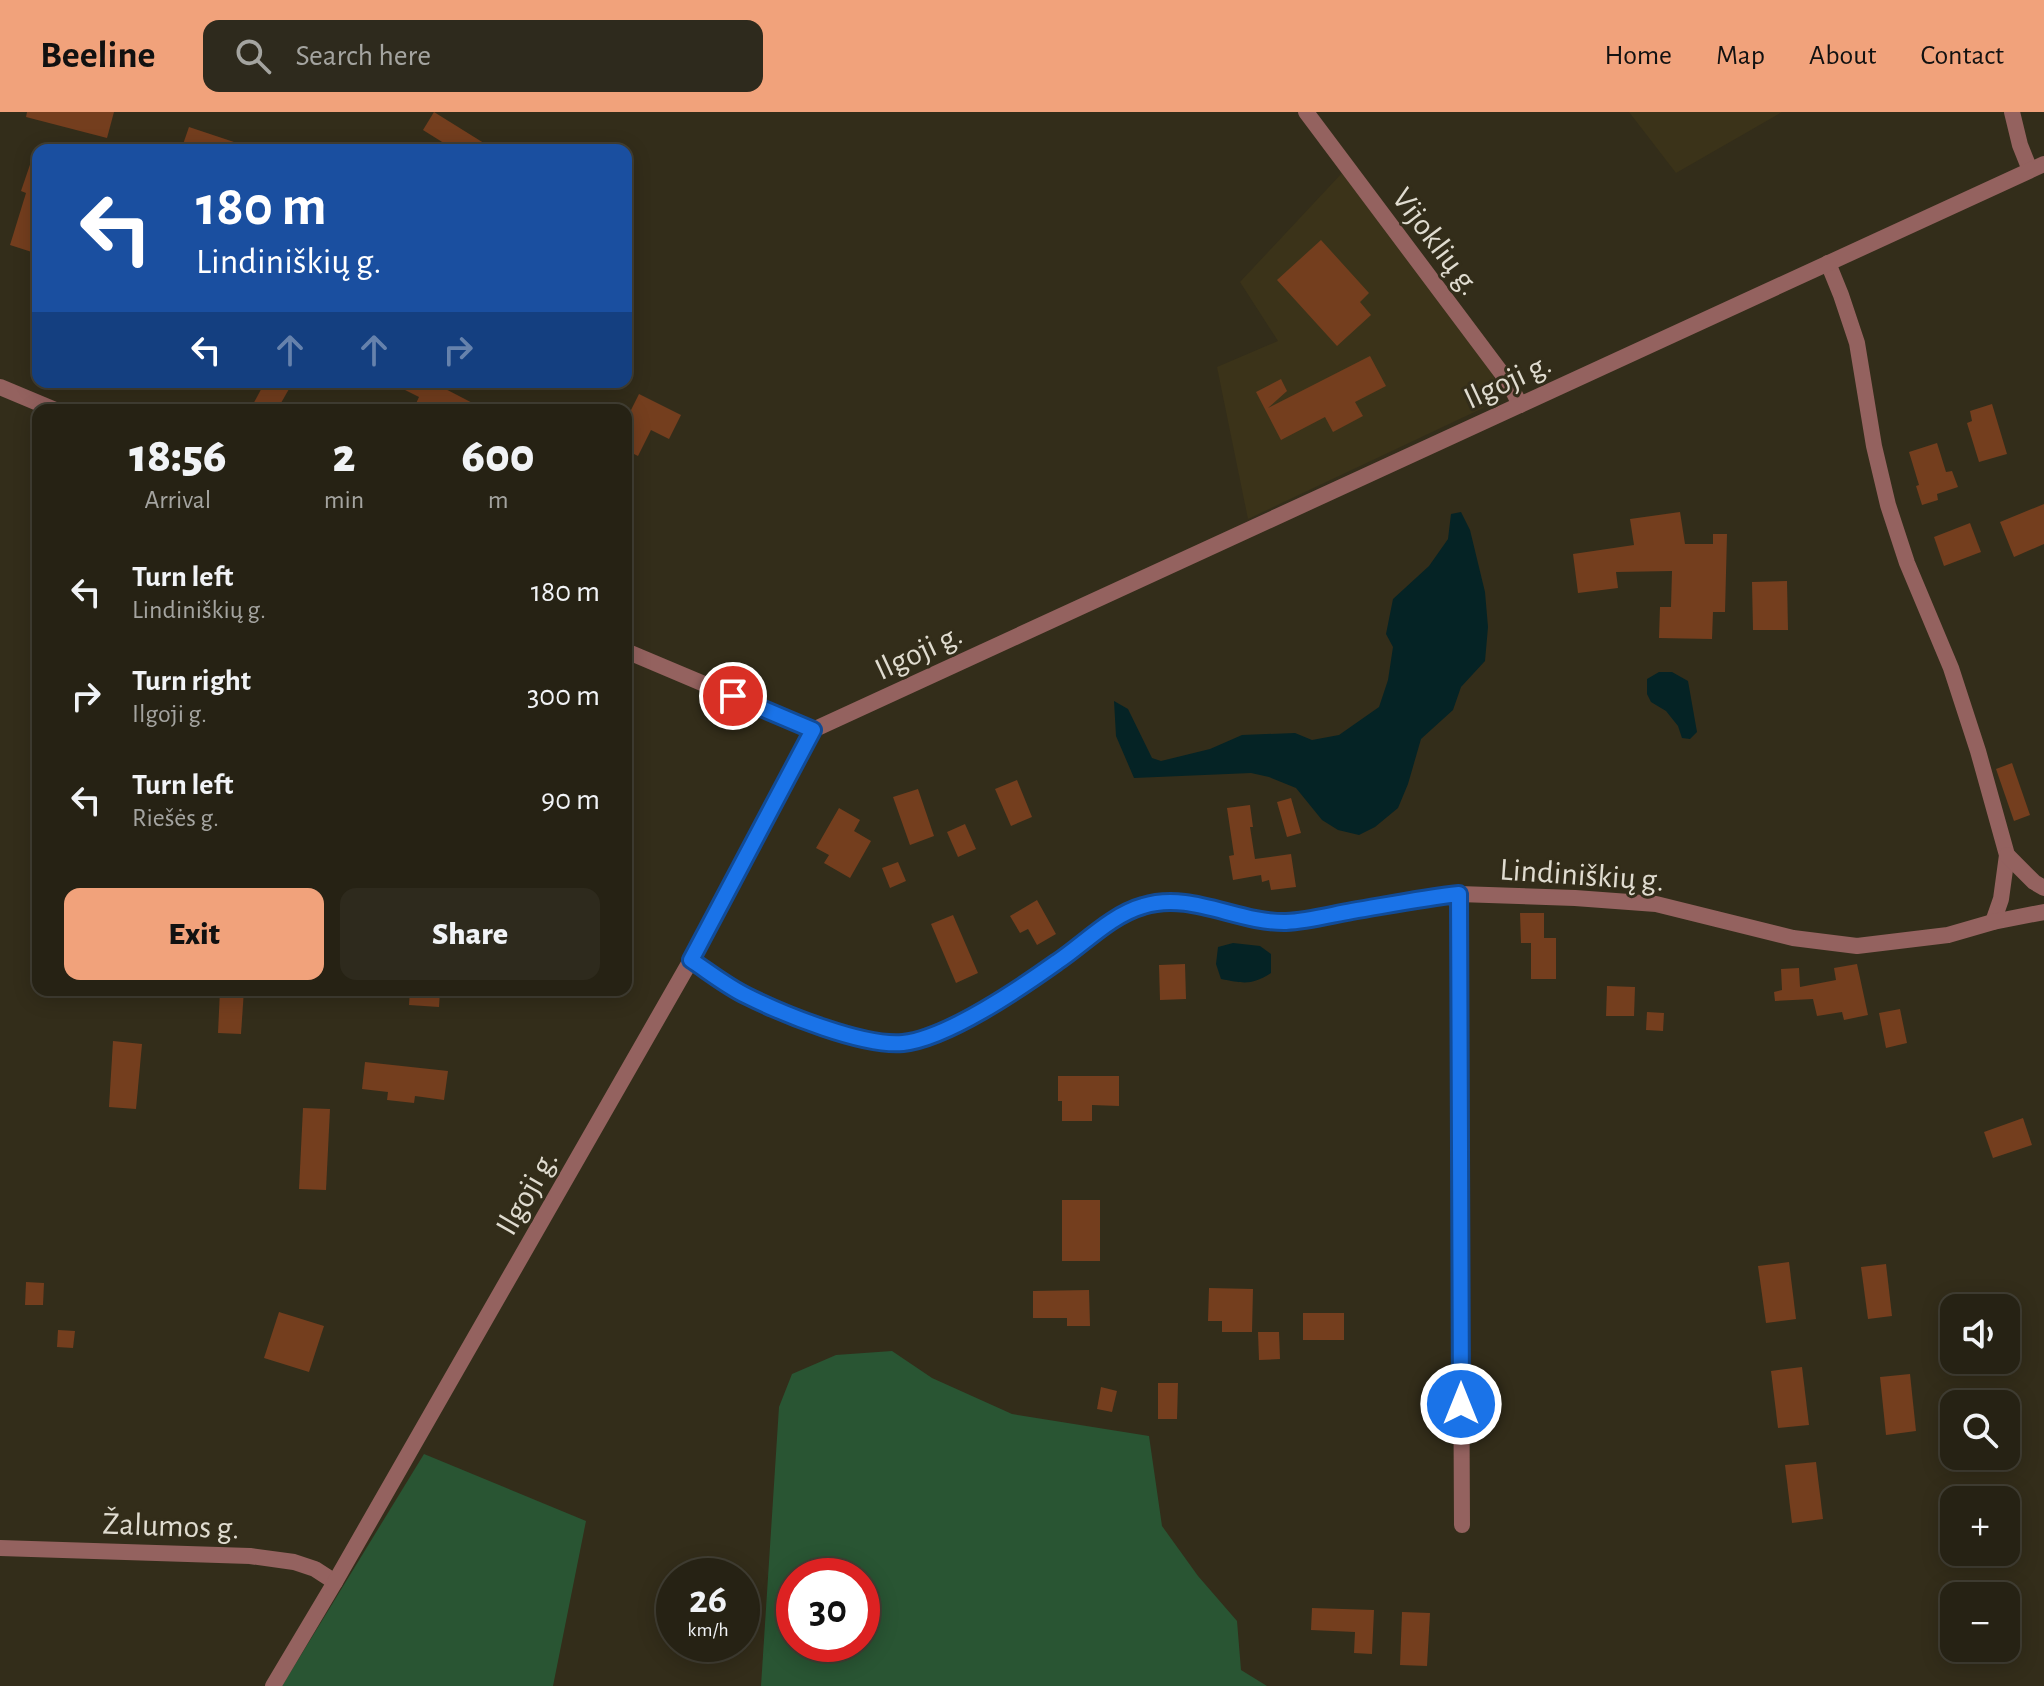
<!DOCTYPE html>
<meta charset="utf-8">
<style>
:root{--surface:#262214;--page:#2e2a1d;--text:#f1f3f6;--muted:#a4a4a0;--line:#423f34;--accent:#f1a27b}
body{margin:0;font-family:"Alegreya Sans",sans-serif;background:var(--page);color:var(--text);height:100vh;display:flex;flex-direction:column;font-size:30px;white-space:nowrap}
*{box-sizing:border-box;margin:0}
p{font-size:26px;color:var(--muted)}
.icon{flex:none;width:44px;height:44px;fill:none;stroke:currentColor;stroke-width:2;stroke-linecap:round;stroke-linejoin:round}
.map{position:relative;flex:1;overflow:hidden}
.sheet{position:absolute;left:32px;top:292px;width:600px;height:592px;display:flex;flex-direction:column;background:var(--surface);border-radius:16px;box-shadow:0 4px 20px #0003,0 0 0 2px var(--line)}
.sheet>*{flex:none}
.hud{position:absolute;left:32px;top:32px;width:600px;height:244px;border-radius:16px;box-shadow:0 4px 20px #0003,0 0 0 2px var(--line);background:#1a4fa0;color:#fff;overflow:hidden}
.buttons{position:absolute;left:1940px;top:1182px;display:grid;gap:16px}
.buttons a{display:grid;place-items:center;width:80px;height:80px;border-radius:16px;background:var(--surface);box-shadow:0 4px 20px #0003,0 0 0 2px var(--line);font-size:40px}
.speed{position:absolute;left:656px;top:1446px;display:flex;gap:16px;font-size:40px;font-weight:700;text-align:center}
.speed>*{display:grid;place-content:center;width:104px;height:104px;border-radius:50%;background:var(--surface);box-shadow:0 4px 20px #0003,0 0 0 2px var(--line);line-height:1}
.speed small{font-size:20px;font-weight:400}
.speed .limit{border:12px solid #d22;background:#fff;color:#111}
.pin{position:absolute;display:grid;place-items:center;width:68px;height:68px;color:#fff;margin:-34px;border:4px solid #fff;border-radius:50%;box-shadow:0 2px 8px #0007}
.me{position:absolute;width:88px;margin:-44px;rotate:0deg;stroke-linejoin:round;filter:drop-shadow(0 0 6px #0008)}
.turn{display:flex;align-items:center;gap:28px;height:168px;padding:0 32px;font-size:36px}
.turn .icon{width:104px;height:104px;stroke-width:2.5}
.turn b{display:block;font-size:56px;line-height:68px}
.lanes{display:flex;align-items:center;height:76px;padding:0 32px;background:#0003;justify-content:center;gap:40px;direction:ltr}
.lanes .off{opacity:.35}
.eta{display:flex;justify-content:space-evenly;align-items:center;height:136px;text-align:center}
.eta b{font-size:48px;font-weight:800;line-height:56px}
.button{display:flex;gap:16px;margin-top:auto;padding:16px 32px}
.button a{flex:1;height:92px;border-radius:16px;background:var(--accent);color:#111;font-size:32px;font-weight:800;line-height:92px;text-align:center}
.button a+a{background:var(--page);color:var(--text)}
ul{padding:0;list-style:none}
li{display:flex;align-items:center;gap:24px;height:104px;padding:0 32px}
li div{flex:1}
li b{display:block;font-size:30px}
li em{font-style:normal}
header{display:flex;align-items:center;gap:48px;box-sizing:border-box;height:112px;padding:0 40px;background:var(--accent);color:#111}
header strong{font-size:38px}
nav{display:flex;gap:44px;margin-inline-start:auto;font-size:28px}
.search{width:560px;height:72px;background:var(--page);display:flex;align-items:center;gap:20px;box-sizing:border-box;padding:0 28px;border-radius:16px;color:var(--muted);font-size:30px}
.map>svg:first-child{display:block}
.built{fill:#3b3319}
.green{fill:#295533;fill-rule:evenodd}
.water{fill:#052325}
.building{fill:#743e1e}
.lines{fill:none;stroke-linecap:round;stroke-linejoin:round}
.minor{stroke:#94625f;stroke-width:16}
.route-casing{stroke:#114b97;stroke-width:20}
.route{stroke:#1a73e8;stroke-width:14}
.labels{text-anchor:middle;stroke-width:6;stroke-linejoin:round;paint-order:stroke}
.street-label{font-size:32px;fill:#e0dcd0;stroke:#332d1a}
</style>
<header>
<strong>Beeline</strong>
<div class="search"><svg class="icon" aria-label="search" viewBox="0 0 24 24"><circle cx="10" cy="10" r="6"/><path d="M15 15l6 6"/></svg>Search here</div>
<nav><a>Home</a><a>Map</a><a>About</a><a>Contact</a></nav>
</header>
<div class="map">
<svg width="2044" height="1574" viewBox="0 0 2044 1574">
<rect width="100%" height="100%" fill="#332d1a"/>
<g class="built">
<polygon points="1629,0 1782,0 1676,61"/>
<polygon points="1342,61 1494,264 1495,273 1494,282 1483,296 1248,407 1217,255 1278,229 1240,170"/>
</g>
<g class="green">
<path d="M 892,1239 L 932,1266 L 1012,1302 L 1149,1324 L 1162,1414 L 1198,1464 L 1237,1509 L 1241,1558 L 1267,1574 L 761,1574 L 779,1295 L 792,1262 L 836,1243 ZM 794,1464 L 862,1464 L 862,1532 L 794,1532 Z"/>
<polygon points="424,1342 586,1409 553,1574 282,1574"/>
</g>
<g class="water">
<polygon points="1461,400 1470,418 1485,480 1488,515 1485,549 1461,575 1453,598 1421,627 1408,672 1398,696 1375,715 1359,723 1338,718 1322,708 1296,676 1269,665 1251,661 1134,666 1116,624 1114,589 1128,597 1152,646 1161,649 1210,637 1242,623 1295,621 1312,628 1339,623 1379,595 1388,568 1393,535 1386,522 1393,487 1429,454 1448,427 1451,402"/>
<polygon points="1659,560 1672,560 1688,569 1697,620 1690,627 1682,626 1678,614 1666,599 1651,590 1647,582 1647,567"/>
<path d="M 1233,831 L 1260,834 L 1271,842 L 1271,861 C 1251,874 1243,871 1221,867 L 1216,852 L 1218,835 Z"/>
</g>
<g class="building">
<polygon points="27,0 114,0 107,26 26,5"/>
<polygon points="434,0 495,38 455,38 423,18"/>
<polygon points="189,15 249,35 248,38 181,38"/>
<polygon points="35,38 38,38 38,105 34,120 38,122 38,142 10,133 26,81 21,79"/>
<polygon points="1321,128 1369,181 1360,190 1371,203 1337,234 1277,168"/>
<polygon points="1370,244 1386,274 1355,290 1363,304 1333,320 1325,305 1281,328 1256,280 1281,267 1287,279 1268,296"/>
<polygon points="265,270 293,270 277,298 250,298"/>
<polygon points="389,270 432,270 486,298 413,298 419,285"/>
<polygon points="639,282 681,303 669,327 651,318 638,344 626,338 626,308"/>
<polygon points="1992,292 2007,342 1979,350 1967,311 1972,309 1970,299"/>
<polygon points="1937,331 1946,360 1952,359 1958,375 1937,382 1938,388 1922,393 1916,374 1919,373 1909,340"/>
<polygon points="2044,392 2044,432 2014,445 2000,410"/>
<polygon points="1680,400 1685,432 1713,432 1713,422 1727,422 1725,500 1713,500 1712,527 1659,526 1660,495 1671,495 1672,459 1616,460 1618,476 1578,481 1573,442 1634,433 1630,407"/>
<polygon points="1970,411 1981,440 1944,454 1934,425"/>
<polygon points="1787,469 1788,518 1753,518 1752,470"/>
<polygon points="2012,651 2030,703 2014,709 1996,657"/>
<polygon points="1017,668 1032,705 1011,714 995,677"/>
<polygon points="918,677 934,724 910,733 893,685"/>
<polygon points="1291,686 1301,721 1287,725 1277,690"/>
<polygon points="1250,693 1253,715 1250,715 1255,747 1291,742 1296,775 1271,778 1269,768 1262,770 1261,763 1233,768 1229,744 1234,743 1227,696"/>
<polygon points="839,696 860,708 854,719 871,729 850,766 824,751 829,743 816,736"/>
<polygon points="965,712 976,737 958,745 947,720"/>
<polygon points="898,750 906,769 890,776 882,756"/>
<polygon points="1037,788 1056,822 1037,833 1028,817 1020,821 1010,804"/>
<polygon points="1520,801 1544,801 1544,826 1556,826 1556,867 1531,867 1531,831 1521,831"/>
<polygon points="953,803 978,861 956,871 931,812"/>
<polygon points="1185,852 1186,887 1160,888 1159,853"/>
<polygon points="1857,852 1868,903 1844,908 1842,900 1817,904 1813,887 1775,889 1774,880 1782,878 1781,857 1799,856 1800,875 1836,868 1834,856"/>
<polygon points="1607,874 1635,875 1634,904 1606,904"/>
<polygon points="220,878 244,878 241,922 218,921"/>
<polygon points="410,878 440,878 439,895 409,893"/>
<polygon points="1900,897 1907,931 1886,936 1879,901"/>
<polygon points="1647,900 1664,901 1663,919 1646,918"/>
<polygon points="113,929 142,932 136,997 109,995"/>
<polygon points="365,950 448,959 444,988 415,984 414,991 387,988 388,980 362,977"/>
<polygon points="1058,964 1119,964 1119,994 1092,993 1092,1009 1062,1009 1062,989 1058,989"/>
<polygon points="303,996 330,997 326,1078 299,1077"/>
<polygon points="2023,1006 2032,1033 1993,1046 1984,1020"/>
<rect x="1062" y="1088" width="38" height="61"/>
<polygon points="1789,1150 1796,1207 1766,1211 1758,1154"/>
<polygon points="1886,1152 1892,1204 1868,1207 1861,1155"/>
<polygon points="26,1170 44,1171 43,1193 25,1193"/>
<polygon points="1209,1176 1253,1177 1252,1220 1222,1220 1222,1209 1208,1209"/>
<polygon points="1089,1178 1090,1214 1067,1214 1067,1206 1033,1206 1033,1179"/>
<polygon points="1997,1180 2001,1196 1956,1196 1955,1191"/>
<polygon points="279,1200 324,1214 309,1260 264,1246"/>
<rect x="1303" y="1201" width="41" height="27"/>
<polygon points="58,1218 75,1219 73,1236 57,1235"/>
<polygon points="1258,1220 1279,1220 1280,1247 1259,1248"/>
<polygon points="1802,1255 1809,1313 1778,1316 1771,1259"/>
<polygon points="1910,1262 1916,1319 1886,1323 1880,1265"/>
<polygon points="1158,1271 1178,1271 1177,1307 1158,1307"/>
<polygon points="1101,1275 1117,1279 1112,1300 1097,1297"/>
<polygon points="1816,1350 1823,1407 1792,1411 1785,1353"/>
<polygon points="1312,1496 1374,1498 1372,1542 1354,1541 1355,1520 1311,1518"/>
<polygon points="1402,1500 1430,1501 1427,1554 1400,1553"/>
</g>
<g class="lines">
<g class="minor">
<polyline points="1306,0 1509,271 1520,293"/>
<polyline points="2012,0 2020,33 2030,58"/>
<polyline points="1828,151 1841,183 1857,231 1874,334 1888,393 1907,451 1951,556 1978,639 2007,743 2001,787 1993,810"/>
<polyline points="0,275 55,298"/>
<polyline points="626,539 813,618"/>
<polyline points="2007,743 2034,770 2044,776"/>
<polyline points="1459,782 1462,1413"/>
<polyline points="691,848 745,884 815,912 873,930 903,931 933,923 974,904 1058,850 1117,806 1141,794 1163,789 1181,789 1230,802 1264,808 1285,810 1315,806 1417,787 1459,782 1575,786 1656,792 1793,826 1857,834 1948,823 1993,810 2044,800"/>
<polyline points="0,1436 250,1444 294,1450 315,1457 335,1470"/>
<polyline points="273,1574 335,1470 691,848 813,618 2044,52"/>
</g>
</g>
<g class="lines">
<g class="route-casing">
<path id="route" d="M 733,584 L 813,618 L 691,848 C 709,860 728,875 747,884 C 783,902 864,935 903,931 C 948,926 1019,877 1057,850 C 1084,832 1111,803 1143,794 C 1191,779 1237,811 1286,810 C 1308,809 1330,803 1352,799 C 1388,793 1423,786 1459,782 L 1461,1292"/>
</g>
<use href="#route" class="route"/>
</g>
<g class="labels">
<g class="street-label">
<text transform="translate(1437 129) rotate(53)" y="11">Vijoklių g.</text>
<text transform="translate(1507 268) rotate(-25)" y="11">Ilgoji g.</text>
<text transform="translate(918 539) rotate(-25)" y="11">Ilgoji g.</text>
<text transform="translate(1582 762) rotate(4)" y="11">Lindiniškių g.</text>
<text transform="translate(526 1080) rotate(-60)" y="11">Ilgoji g.</text>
<text transform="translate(171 1413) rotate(2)" y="11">Žalumos g.</text>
</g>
</g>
</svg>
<div class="buttons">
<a><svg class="icon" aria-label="sound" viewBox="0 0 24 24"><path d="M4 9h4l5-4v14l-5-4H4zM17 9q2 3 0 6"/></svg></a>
<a><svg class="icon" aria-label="search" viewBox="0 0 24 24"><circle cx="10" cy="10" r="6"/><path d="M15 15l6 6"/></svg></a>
<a>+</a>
<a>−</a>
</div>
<div class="speed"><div>26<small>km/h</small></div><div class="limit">30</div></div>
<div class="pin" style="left:733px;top:584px;background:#d93025"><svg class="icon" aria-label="arrive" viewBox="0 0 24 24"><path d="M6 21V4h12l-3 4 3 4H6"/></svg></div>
<svg class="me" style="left:1461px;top:1292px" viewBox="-20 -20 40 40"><circle r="17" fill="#1a73e8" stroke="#fff" stroke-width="3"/><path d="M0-11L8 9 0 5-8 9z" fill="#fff"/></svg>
<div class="hud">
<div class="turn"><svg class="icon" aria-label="left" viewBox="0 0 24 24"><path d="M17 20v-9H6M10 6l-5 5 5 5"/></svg><div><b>180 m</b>Lindiniškių g.</div></div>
<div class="lanes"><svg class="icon" aria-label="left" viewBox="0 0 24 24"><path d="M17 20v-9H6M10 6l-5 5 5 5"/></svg><svg class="icon off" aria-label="ahead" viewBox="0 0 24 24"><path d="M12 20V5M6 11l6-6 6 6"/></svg><svg class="icon off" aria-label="ahead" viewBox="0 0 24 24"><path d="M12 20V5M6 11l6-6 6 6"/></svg><svg class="icon off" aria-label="right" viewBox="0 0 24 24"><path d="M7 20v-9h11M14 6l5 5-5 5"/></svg></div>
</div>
<section class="sheet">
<div class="eta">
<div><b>18:56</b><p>Arrival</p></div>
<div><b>2</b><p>min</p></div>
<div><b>600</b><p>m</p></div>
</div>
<ul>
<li><svg class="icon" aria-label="left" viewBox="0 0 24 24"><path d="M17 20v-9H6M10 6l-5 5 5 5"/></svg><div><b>Turn left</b><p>Lindiniškių g.</p></div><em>180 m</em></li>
<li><svg class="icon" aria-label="right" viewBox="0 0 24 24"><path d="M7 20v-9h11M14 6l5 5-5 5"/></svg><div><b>Turn right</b><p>Ilgoji g.</p></div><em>300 m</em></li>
<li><svg class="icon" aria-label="left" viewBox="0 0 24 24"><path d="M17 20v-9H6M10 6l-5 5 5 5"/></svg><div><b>Turn left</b><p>Riešės g.</p></div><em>90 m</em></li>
</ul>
<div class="button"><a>Exit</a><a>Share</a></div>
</section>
</div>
